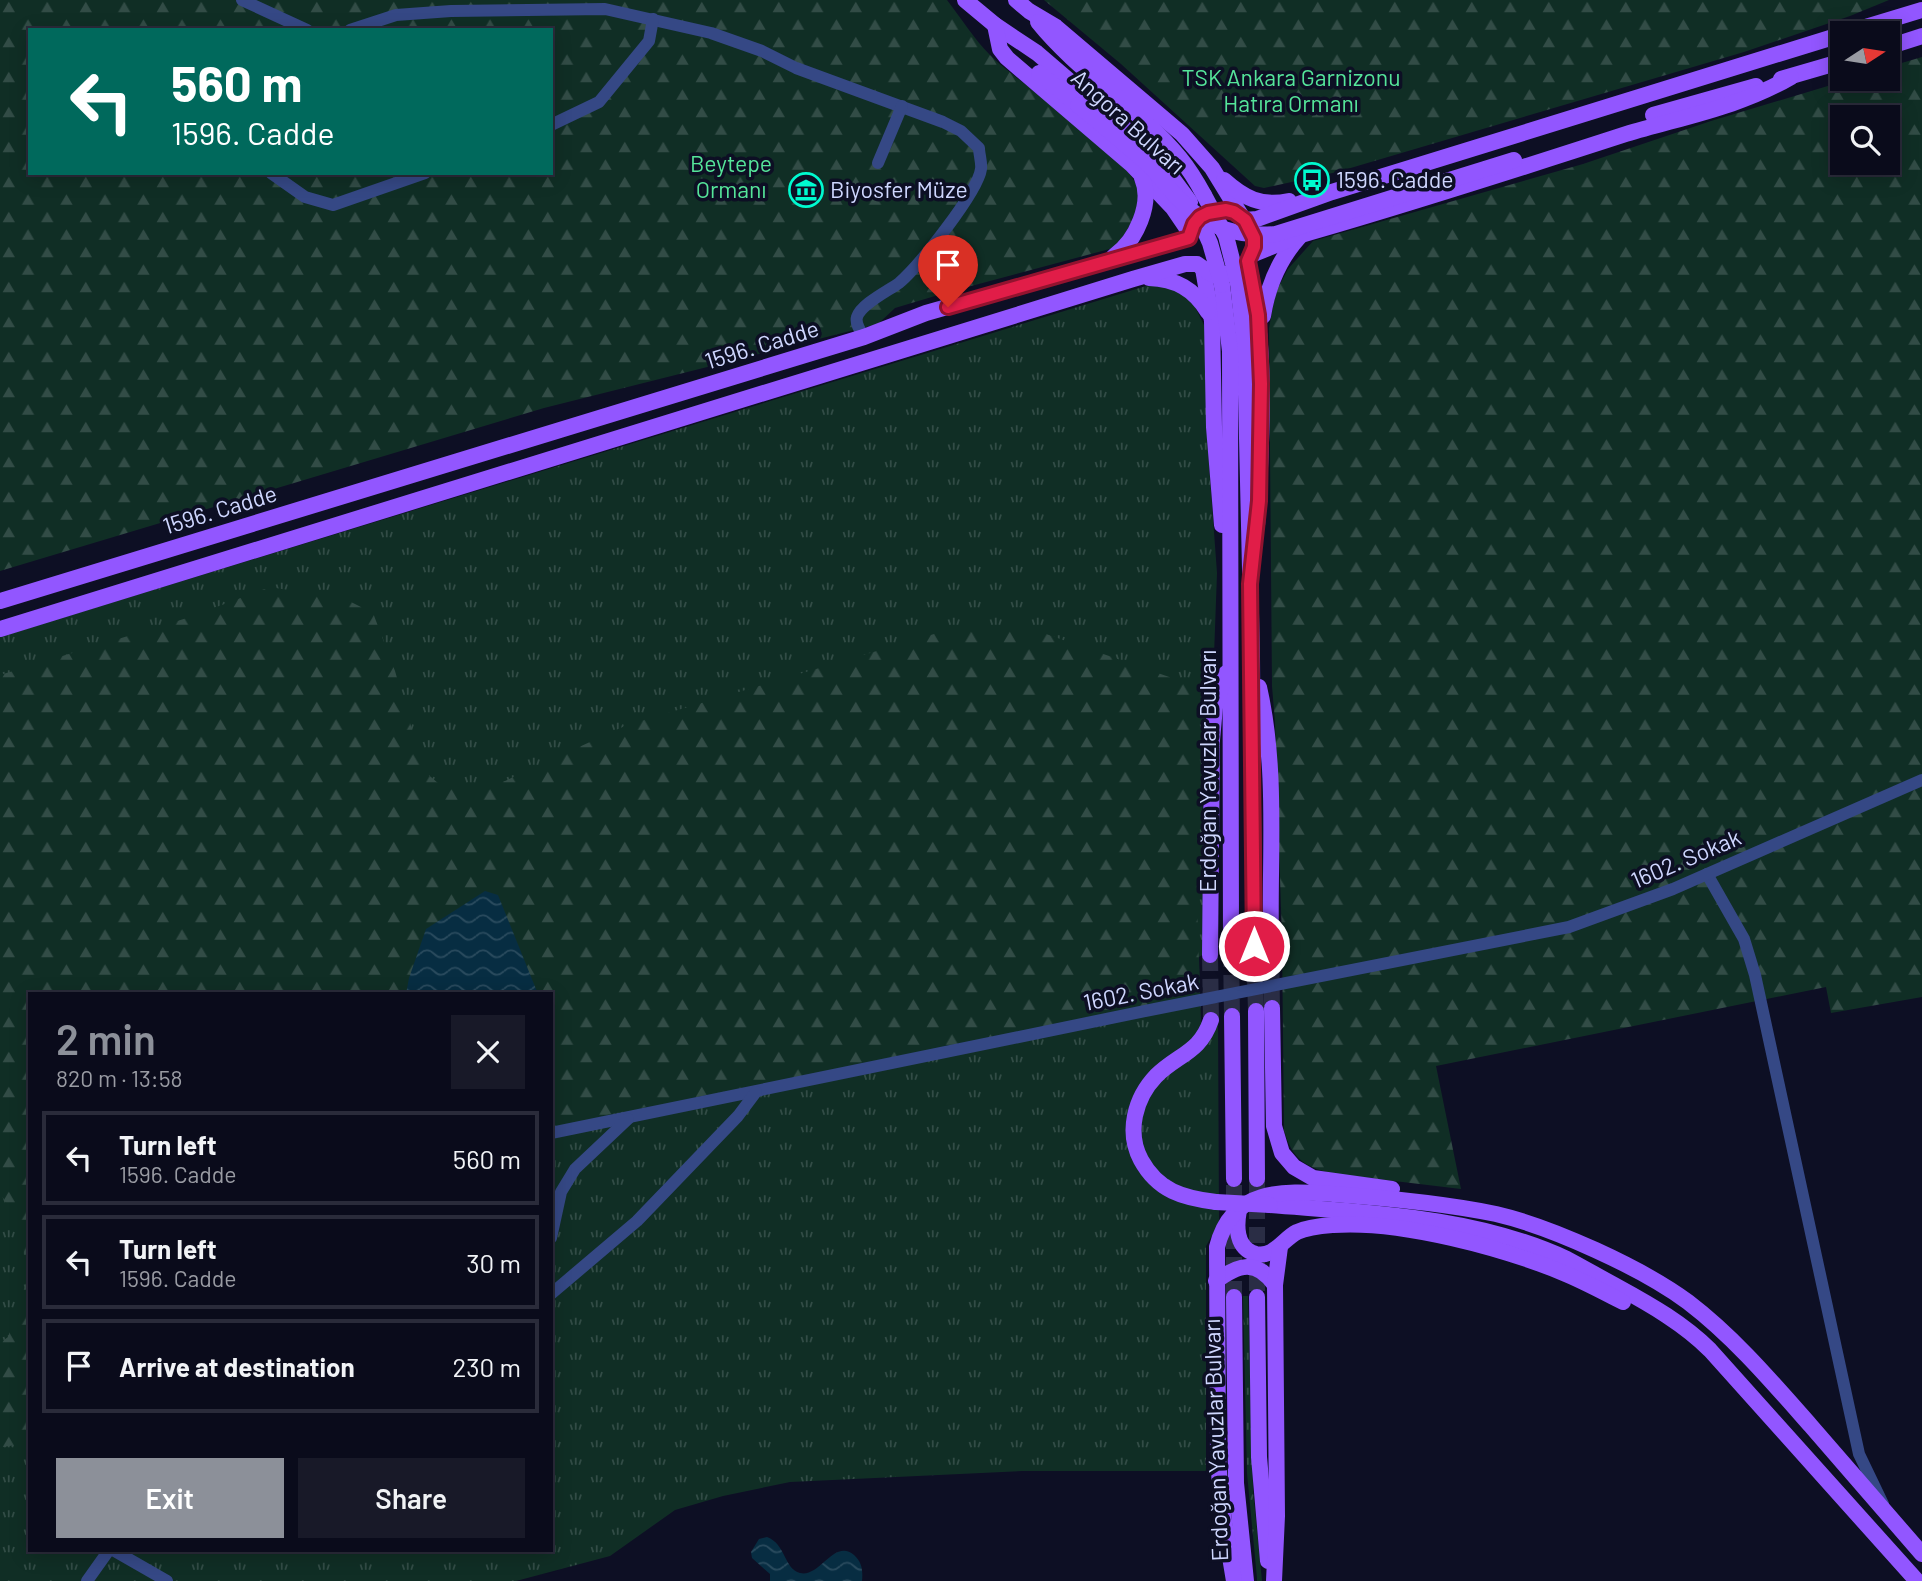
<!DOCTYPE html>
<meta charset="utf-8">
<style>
:root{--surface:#0a0b1b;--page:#181928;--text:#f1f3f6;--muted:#999ba3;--line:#2a2b3a;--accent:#8c9099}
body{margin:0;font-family:Barlow,sans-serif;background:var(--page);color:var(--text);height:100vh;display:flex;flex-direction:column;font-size:26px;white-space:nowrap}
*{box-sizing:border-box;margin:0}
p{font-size:23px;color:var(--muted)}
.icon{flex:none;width:38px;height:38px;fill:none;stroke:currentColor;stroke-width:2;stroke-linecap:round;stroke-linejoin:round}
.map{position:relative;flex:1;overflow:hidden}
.side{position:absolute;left:28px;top:992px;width:525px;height:560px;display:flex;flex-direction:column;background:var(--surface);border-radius:0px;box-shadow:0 4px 18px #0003,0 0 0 2px var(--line)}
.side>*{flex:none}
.banner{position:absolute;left:28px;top:28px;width:525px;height:147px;border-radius:0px;box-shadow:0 4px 18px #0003,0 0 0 2px var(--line);background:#00695c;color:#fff;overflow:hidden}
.needle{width:46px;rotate:78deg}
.buttons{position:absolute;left:1830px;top:21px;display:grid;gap:14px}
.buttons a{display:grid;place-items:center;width:70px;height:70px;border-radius:0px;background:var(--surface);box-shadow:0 4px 18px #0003,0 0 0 2px var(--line);font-size:35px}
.pin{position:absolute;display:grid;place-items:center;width:60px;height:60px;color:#fff;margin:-72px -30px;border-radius:50% 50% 50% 0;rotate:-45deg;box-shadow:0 0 7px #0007}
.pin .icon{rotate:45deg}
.me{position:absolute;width:77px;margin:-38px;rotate:0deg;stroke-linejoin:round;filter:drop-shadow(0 0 5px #0008)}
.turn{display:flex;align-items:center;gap:24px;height:147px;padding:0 28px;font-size:32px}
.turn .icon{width:91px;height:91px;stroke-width:2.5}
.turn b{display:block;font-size:49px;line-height:60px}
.round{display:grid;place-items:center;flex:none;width:74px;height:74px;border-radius:0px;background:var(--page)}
.headline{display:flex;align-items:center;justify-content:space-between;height:119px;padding:0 28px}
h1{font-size:42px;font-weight:600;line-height:52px;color:var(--accent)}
.primary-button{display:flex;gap:14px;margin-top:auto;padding:14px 28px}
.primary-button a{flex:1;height:80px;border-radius:0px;background:var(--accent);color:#fff;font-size:28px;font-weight:600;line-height:80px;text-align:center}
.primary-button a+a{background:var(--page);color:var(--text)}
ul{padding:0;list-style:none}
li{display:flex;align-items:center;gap:21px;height:94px;margin:0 14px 10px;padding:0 14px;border:4px solid var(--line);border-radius:0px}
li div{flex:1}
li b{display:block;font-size:26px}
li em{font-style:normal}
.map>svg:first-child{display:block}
.grass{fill:url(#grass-tufts);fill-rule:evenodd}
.forest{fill:url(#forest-firs);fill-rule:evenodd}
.water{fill:url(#water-waves)}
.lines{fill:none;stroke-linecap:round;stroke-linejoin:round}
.major-tunnel{stroke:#2a2d45;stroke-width:16;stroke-dasharray:16 8;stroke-linecap:butt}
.minor{stroke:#354885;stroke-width:12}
.major{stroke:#9256ff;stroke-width:16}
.major-bridge{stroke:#9256ff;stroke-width:16}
.route-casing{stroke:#92132f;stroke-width:18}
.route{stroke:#e11d48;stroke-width:12}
.labels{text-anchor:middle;stroke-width:7;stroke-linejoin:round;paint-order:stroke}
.park-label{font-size:23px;fill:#55e59a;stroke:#0d0f24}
.street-label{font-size:23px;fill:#cfd7ff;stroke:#0d0f24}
.poi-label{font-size:23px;fill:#cfd7ff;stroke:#0d0f24;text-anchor:start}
</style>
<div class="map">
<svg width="1922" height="1581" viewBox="0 0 1922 1581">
<defs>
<pattern id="grass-tufts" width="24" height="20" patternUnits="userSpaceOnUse" patternTransform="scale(1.75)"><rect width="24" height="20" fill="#102e25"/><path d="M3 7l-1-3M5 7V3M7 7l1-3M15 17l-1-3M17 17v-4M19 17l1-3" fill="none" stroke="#324c46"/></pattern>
<pattern id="forest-firs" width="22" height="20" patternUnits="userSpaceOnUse" patternTransform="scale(1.75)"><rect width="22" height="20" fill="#102e25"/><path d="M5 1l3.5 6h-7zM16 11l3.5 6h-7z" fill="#324c46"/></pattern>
<pattern id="water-waves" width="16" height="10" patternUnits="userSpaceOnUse" patternTransform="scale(1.75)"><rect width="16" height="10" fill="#072d42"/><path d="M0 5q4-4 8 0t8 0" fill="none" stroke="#2a4b5e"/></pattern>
</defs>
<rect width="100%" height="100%" fill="#0d0f24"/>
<g class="grass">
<path d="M 1158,285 L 1174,289 L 1193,303 L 1206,329 L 1206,424 L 1217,573 L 1214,655 L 1202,768 L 1205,953 L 1199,957 L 1201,1022 L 1218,1018 L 1219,1223 L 1206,1246 L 1206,1471 L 1022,1471 L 790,1482 L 723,1496 L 675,1510 L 610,1556 L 516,1581 L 0,1581 L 0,637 L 1146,286 ZM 30,994 L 551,994 L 551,1550 L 30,1550 Z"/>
<polygon points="1243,1296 1248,1296 1253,1490 1262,1581 1257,1581 1257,1578 1247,1473"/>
</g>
<g class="forest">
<path d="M 0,0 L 947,0 C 961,18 974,39 990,55 C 1017,83 1136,159 1139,193 C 1141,210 1125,233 1117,247 L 945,293 L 895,308 L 878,324 L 544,408 L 0,571 ZM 30,30 L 551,30 L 551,173 L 30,173 Z"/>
<polygon points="1044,0 1889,0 1850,16 1744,52 1337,172 1264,188 1255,186 1121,64"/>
<path d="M 1922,57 L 1922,997 L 1831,1013 L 1826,987 L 1436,1066 L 1461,1189 L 1336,1174 C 1306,1168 1291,1159 1284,1129 L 1282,940 L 1275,722 L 1272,686 L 1269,328 L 1276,292 L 1288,269 L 1313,241 L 1583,164 L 1711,121 L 1851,79 L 1888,79 L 1888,67 ZM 1843,117 L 1888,117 L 1888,163 L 1843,163 Z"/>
<polygon points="270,587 347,600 373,613 395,671 424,771 446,790 505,781 627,725 961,626 1026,627 1195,686 1195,838 1200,997 551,1126 551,994 30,994 30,1403 22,1444 3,1447 0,1445 0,1343 8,1337 26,1283 22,1228 0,1193 0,675 187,618"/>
</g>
<g class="water">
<polygon points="485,891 498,895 538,994 406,994 409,978 426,929"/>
<path d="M 767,1537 C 786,1544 784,1569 800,1573 C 820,1578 834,1538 854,1555 C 862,1562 863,1571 862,1581 L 770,1581 L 770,1574 L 752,1558 L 751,1552 L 759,1539 Z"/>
</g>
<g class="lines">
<g class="major-tunnel">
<polyline points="1271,942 1272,1008"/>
<polyline points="1254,946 1256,1011"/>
<polyline points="1231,951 1232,1016"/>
<polyline points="1210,955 1211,1020"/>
<polyline points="1257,1179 1257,1297"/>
<polyline points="1234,1297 1234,1179"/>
</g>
<g class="minor">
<polyline points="242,0 307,30"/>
<path d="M 350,30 L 396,15 L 451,11 L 605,9 L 711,33 L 762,51 L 796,68 L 943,122 L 961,131 L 979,148 C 979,154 982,163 981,169 C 978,192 918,267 899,283 C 888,291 861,304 857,317 C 855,324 861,332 864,337"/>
<polyline points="551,125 599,102 649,41 653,19"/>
<polyline points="878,163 902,106"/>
<polyline points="271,173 305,197 333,205 425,173"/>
<polyline points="1707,874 1744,939 1755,975 1859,1454 1883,1504"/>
<polyline points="551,1133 1155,1009 1569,927 1673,889 1922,780"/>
<polyline points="551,1238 561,1192 575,1169 628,1119"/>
<polyline points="551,1294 637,1221 738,1116 756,1092"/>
<polyline points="113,1550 167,1581"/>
<polyline points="87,1581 109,1550"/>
</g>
<g class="major">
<polyline points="965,0 995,25 1037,53 1129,132 1170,175 1190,202"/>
<polyline points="1016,0 1029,11 1056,27 1182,134 1212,168 1242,217"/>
<path d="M 1038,22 C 1079,73 1138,107 1180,158 C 1189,169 1197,182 1204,195"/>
<polyline points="995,25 1000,49 1007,58 1132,165 1173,208 1190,233"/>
<polyline points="1846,33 1922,10"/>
<polyline points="1888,47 1922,36"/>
<polyline points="1039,73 1078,105"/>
<polyline points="1781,79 1843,61"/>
<polyline points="1653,115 1756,86"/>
<path d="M 1224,180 C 1244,198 1261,207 1289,201"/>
<polyline points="1245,220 1257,219 1332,192 1843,34"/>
<path d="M 1114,256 C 1136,241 1153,203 1142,178"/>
<path d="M 1248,261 C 1268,347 1262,439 1257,526"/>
<polyline points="1203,269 1212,321 1214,427 1222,525"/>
<path d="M 1149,278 C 1176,279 1194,289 1208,312"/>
<polyline points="1238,283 1245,350 1252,657 1254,946"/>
<polyline points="1222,285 1230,351 1231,951"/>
<path d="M 1263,316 C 1268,285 1279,259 1300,236"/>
<polyline points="0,601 864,337 926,313 1189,238"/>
<path d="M 0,629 L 1133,279 L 1185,264 L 1197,264 L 1211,274 L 1229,274 L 1245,265 L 1251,255 L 1301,235 C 1410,204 1518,169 1626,134 C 1682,117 1740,107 1791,77"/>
<path d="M 1259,687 C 1278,770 1269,858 1271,942"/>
<polyline points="1210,955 1212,740 1215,707 1226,673"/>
<polyline points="1272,1008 1274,1126 1282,1153 1294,1167 1313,1178 1392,1189"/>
<polyline points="1256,1011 1257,1179"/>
<polyline points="1232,1016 1234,1179"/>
<path d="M 1211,1020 C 1200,1053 1178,1054 1156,1076 C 1135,1098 1126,1132 1141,1160 C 1158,1191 1183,1198 1216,1202"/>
<path d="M 1270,1205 C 1369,1213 1475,1216 1567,1259 C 1584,1268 1601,1278 1618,1287 C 1651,1305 1684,1324 1710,1350 L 1917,1581"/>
<path d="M 1239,1210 C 1236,1226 1236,1249 1256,1254 C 1274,1258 1283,1239 1297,1232 C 1308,1227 1321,1226 1333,1225 C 1400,1220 1504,1248 1566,1274 C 1585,1282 1604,1292 1623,1302"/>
<path d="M 1216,1281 C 1239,1264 1256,1259 1275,1285"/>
<polyline points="1234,1297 1236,1483 1246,1581"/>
<polyline points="1257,1297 1259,1457 1268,1561"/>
<path d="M 1234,1581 L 1221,1503 L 1218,1456 L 1217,1247 C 1232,1187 1284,1191 1333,1194 C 1388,1198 1443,1203 1496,1214 C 1552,1227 1642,1268 1688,1302 C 1734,1337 1773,1383 1811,1426 C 1848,1469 1885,1511 1922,1554"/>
<polyline points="1274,1581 1277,1516 1275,1285 1280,1247"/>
</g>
<g class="major-bridge">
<path d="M 1078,105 C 1102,125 1126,144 1149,165 C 1161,177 1170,191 1182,202 C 1209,229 1239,237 1276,234 L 1514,160"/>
<polyline points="1204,195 1226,236 1238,283"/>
<polyline points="1198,216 1210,243 1222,285"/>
<polyline points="1216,1202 1270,1205"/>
</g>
</g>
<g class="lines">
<g class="route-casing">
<polyline id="route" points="948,307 1189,238 1194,224 1200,217 1208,213 1226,210 1234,212 1245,220 1254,238 1254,247 1248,261 1258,315 1261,384 1259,501 1250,584 1254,946"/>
</g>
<use href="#route" class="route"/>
</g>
<defs>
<g id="bus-ring" transform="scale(1.75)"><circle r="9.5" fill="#0d0f24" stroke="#00facf" stroke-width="1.5"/><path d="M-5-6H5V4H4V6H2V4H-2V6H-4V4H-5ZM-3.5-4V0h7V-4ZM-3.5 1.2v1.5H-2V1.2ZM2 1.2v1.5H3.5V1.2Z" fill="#00facf"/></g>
<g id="museum-ring" transform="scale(1.75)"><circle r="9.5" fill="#0d0f24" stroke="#00facf" stroke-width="1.5"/><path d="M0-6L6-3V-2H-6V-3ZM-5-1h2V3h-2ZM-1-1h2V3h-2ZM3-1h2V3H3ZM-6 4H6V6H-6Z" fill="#00facf"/></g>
</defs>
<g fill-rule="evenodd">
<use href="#bus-ring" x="1312" y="180"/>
<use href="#museum-ring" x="806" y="190"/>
</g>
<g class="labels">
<g class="park-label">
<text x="1291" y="86">TSK Ankara Garnizonu<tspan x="1291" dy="26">Hatıra Ormanı</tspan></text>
<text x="731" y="172">Beytepe<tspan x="731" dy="26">Ormanı</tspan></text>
</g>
<g class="street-label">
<text transform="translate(1128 122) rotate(42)" y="8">Angora Bulvarı</text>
<text transform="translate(762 345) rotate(-17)" y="8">1596. Cadde</text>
<text transform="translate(220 510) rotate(-17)" y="8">1596. Cadde</text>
<text transform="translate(1208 771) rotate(-90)" y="8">Erdoğan Yavuzlar Bulvarı</text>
<text transform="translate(1686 859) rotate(-23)" y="8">1602. Sokak</text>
<text transform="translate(1141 992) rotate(-11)" y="8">1602. Sokak</text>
<text transform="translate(1216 1440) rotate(-92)" y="8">Erdoğan Yavuzlar Bulvarı</text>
</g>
<g class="poi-label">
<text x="1336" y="188">1596. Cadde</text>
<text x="830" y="198">Biyosfer Müze</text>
</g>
</g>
</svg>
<div class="buttons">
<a><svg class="needle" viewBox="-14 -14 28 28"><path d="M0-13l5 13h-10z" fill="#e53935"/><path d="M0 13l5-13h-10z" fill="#999ba3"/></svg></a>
<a><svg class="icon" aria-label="search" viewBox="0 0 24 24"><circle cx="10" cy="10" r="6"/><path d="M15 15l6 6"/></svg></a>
</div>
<div class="pin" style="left:948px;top:307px;background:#d93025"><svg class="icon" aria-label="arrive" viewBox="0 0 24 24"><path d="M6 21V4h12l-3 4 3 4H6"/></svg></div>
<svg class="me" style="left:1254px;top:946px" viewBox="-20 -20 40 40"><circle r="17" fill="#e11d48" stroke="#fff" stroke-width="3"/><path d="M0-11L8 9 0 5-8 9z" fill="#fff"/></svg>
<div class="banner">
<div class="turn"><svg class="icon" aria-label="left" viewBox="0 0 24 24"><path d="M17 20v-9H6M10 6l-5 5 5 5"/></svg><div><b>560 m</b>1596. Cadde</div></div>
</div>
<section class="side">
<div class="headline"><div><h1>2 min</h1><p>820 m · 13:58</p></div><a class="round"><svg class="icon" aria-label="close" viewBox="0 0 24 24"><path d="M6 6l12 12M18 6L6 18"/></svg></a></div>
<ul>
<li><svg class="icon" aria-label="left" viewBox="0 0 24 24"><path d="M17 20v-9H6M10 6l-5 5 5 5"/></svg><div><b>Turn left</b><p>1596. Cadde</p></div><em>560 m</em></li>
<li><svg class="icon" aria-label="left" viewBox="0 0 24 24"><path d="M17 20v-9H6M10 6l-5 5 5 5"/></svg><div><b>Turn left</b><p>1596. Cadde</p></div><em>30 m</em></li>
<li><svg class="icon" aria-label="arrive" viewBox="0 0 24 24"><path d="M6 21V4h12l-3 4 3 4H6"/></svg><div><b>Arrive at destination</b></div><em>230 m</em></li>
</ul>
<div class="primary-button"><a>Exit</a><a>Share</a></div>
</section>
</div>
